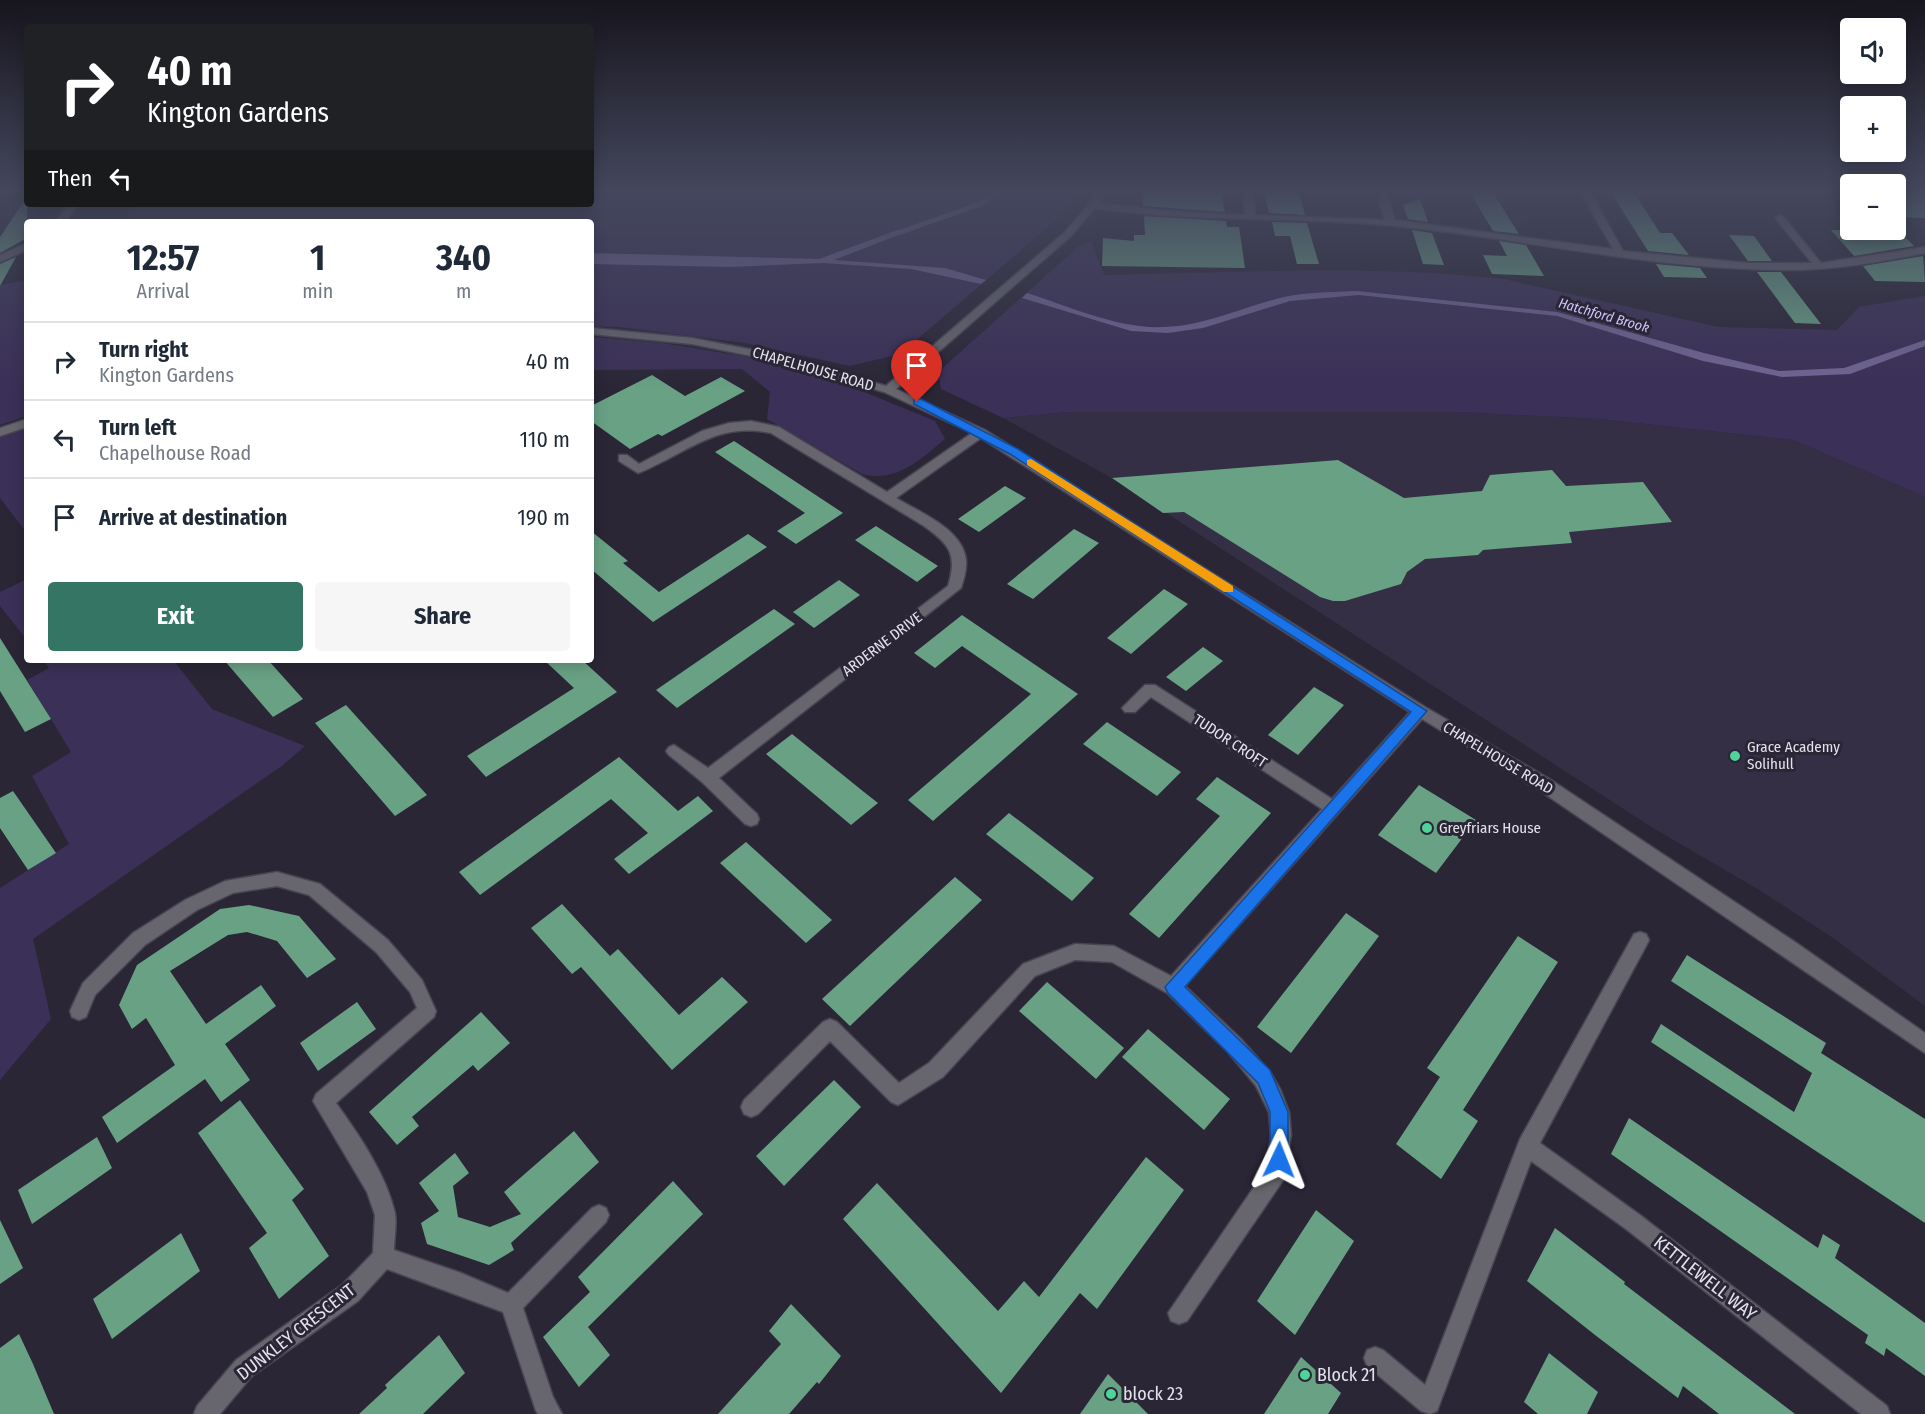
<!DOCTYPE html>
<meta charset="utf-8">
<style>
:root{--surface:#fff;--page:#f6f6f7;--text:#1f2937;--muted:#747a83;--line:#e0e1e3;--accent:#347563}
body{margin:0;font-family:"Fira Sans Condensed",sans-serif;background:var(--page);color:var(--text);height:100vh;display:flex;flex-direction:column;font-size:22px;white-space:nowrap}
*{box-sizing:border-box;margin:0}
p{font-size:20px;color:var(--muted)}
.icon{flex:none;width:33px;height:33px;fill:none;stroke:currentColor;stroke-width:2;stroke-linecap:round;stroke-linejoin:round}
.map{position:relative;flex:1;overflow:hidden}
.drawer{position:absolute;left:24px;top:219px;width:570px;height:444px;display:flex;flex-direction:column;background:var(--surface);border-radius:6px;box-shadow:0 3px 15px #0003}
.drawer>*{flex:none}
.guide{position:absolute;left:24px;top:24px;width:570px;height:183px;border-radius:6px;box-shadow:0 3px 15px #0003;background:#202124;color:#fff;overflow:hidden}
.controls{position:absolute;left:1840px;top:18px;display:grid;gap:12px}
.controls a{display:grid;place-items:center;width:66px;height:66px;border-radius:6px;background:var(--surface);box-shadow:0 3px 15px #0003;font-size:30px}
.pin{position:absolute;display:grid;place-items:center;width:51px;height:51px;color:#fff;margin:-62px -26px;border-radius:50% 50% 50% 0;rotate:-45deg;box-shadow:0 0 6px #0007}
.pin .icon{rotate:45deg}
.me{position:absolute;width:66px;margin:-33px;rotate:2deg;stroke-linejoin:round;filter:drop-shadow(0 0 4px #0008)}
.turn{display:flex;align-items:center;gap:21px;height:126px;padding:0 24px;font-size:27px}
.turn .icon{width:78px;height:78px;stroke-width:2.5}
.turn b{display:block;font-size:42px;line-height:51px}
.then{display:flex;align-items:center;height:57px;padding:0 24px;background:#0003;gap:12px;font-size:22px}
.eta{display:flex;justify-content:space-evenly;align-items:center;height:102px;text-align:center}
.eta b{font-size:36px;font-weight:700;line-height:42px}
.button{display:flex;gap:12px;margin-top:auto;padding:12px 24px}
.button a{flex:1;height:69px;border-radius:6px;background:var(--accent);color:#fff;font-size:24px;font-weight:700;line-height:69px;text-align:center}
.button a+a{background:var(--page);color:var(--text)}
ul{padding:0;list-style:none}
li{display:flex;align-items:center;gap:18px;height:78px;padding:0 24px;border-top:2px solid var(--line)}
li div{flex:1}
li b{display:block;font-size:22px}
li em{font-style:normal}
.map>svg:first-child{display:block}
.built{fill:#342f45}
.green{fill:#3b3057}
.water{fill:#716594}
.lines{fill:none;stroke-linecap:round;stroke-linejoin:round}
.stream{stroke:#716594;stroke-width:5}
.building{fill:#69a185}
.minor-casing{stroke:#484453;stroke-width:3}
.minor{fill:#67666e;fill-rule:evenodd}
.route{fill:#1a73e8;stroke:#114b97;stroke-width:1.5}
.slow{fill:#f59e0b}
.poi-dot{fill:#4ed399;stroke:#2a2636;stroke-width:2}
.labels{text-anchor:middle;stroke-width:6;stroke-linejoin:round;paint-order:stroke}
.far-water-label{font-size:14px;font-style:italic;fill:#d1c4ff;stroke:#2a2636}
.street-label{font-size:15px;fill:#e4e2ed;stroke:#2a2636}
.poi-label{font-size:15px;fill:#e4e2ed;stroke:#2a2636;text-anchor:start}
.near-street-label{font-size:18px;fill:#e4e2ed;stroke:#2a2636}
.near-poi-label{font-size:18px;fill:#e4e2ed;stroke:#2a2636;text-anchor:start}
</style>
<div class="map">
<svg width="1925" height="1414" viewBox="0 0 1925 1414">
<rect width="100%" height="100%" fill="#2a2636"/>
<polygon class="built" points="1069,412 1458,412 1599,419 1793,440 1925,497 1925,1006 1833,938 1761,891 1653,828 1112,478 1003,418"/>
<g class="green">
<polygon points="591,191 1081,191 1054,222 900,354 850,366 745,343 619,327 591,326 591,222 131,222 138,206 160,204 591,204"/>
<path d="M 1091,241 L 1104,275 C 1236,273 1371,264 1503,279 L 1719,327 L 1837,330 L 1859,307 L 1925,296 L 1925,497 L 1793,440 L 1599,419 L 1458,412 L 1069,412 L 1003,418 L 941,389 L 938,372 L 1078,247 Z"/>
<polygon points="27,280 27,416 0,425 0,285"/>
<path d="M 591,337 L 661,343 L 743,356 L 845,384 L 935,421 L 945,439 C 920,460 896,483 862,474 L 767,419 L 770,392 L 742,369 L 591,370 Z"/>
<polygon points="27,428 27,533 0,498 0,437"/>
<polygon points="27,579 27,640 0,606 0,592"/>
<polygon points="43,660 173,660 212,709 305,746 283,765 33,939 51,1019 0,1080 0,888 69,844 32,776 71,752 27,680 49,668"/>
</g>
<g class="water">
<polygon points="897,230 911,230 834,260 945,268 986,280 981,284 911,269 823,263 730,267 591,264 591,253 819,259"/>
<path d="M 1357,291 L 1557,312 L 1704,353 L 1779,371 L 1844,368 L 1925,340 L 1925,346 L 1850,374 L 1782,377 L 1703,361 L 1557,316 L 1359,295 L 1290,301 L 1203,328 L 1168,333 L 1131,331 L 1022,298 L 1027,293 C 1071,307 1118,329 1164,327 C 1206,326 1245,306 1284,297 C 1308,292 1333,292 1357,291 Z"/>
</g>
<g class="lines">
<polyline class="stream" points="898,233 980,204 1000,191"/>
</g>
<g class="building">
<polygon points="1142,191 1221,192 1225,212 1143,206"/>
<polygon points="1264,191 1299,192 1305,215 1269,213"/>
<polygon points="1469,191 1492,191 1519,234 1493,231"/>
<polygon points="1610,191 1633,191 1660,233 1672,233 1689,255 1648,251"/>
<polygon points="1896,191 1925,191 1925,218 1896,217"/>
<polygon points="27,197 27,238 0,253 0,237"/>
<polygon points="1420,199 1428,222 1408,219 1403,205"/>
<polygon points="1144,216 1226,221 1227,227 1239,227 1245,268 1102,266 1103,238 1134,241 1134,235 1145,235"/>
<polygon points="1272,222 1307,223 1319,264 1297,264 1290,236 1275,236"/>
<polygon points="1412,230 1432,233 1444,265 1423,264"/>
<polygon points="1831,230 1898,230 1914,246 1854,256"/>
<polygon points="1729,235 1754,236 1772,261 1748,261"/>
<polygon points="1499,241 1526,245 1544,276 1492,274 1483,255 1507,256"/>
<polygon points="1923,256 1925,282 1875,281 1863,266"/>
<polygon points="16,257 0,286 0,264"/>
<polygon points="1656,264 1700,268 1707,278 1664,277"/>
<polygon points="1757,272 1781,272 1821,324 1795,323"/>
<polygon points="652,375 685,396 721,377 745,391 662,436 658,434 630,449 591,421 591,406"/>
<polygon points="734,441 843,513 796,544 777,531 805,513 715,452"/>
<polygon points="1338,460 1404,498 1482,491 1490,475 1552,470 1566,486 1643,482 1672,522 1569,532 1572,543 1483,550 1478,555 1425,559 1407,572 1401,584 1345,601 1333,601 1320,597 1184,512 1163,513 1112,478"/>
<polygon points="1005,486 1026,498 979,532 958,519"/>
<polygon points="876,526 938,566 917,582 855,540"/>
<polygon points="1074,529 1099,543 1033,599 1007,584"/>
<polygon points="591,531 628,561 623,563 659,592 748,534 767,547 653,622 591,569"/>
<polygon points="839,580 860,595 814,628 793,612"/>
<polygon points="1164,589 1188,604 1131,654 1107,638"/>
<polygon points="774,609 795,624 677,708 656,690"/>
<polygon points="962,615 1078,694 933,821 908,800 1031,694 962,646 935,668 914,653"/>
<polygon points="0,638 51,719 25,732 0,691"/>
<polygon points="1203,647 1223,661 1186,691 1166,677"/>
<polygon points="224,660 268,660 303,699 273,717"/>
<polygon points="544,660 582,660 617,692 486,777 467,756 574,688"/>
<polygon points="1314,687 1344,705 1298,755 1268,735"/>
<polygon points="346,705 427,795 395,816 315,723"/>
<polygon points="1107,722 1181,772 1157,796 1083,744"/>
<polygon points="792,734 864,792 878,803 851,825 766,754"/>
<polygon points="619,757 678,811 698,796 713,811 629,874 614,859 648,833 611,799 480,895 459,872"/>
<polygon points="1217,777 1271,813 1159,938 1129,914 1220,816 1196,799"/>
<polygon points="1419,785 1476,820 1436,873 1378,835"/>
<polygon points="13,791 56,853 28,870 0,828 0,798"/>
<polygon points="1009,813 1094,878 1072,901 986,834"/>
<polygon points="746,842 832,920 806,943 720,863"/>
<polygon points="955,877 982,900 850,1026 822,999"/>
<polygon points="562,904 610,956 618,949 679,1015 722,977 748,1002 672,1070 581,967 572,974 531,928"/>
<polygon points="249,905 299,916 336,959 307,978 277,941 247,932 228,935 170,971 206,1024 261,985 276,1006 225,1044 250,1080 221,1102 205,1079 117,1143 102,1117 175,1065 146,1018 132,1029 119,1005 137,965 220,909"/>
<polygon points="1346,913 1379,936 1291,1053 1257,1027"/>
<polygon points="1518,936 1558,962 1463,1110 1478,1121 1441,1179 1396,1144 1440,1077 1427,1068"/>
<polygon points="1687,955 1826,1043 1821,1053 1925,1119 1925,1223 1651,1042 1661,1024 1794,1112 1812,1073 1671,981"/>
<polygon points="1047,982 1124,1048 1096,1079 1019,1011"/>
<polygon points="357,1002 376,1029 318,1071 300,1043"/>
<polygon points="481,1012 510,1043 478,1071 473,1065 412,1117 419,1126 397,1145 369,1112"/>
<polygon points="1148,1029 1230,1099 1204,1130 1122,1057"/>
<polygon points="834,1080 861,1107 784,1186 756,1156"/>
<polygon points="240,1100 304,1189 292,1200 329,1256 279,1299 249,1248 267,1233 198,1133"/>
<polygon points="1629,1118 1818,1248 1823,1234 1840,1245 1835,1258 1925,1323 1925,1376 1886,1348 1884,1356 1865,1343 1868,1335 1611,1154"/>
<polygon points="574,1131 599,1162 511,1243 514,1250 489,1265 427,1244 421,1223 439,1211 419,1183 455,1153 469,1173 453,1186 458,1217 490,1227 521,1214 504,1192"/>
<polygon points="97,1137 112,1168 32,1224 18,1190"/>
<polygon points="1146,1157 1184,1190 1097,1309 1080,1293 1001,1393 843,1219 877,1183 998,1311 1024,1281 1039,1297"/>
<polygon points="673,1181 703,1214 588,1327 610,1355 579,1387 543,1337 590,1292 578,1277"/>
<polygon points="1316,1210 1354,1241 1295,1335 1257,1301"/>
<polygon points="0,1220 23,1268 0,1284"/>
<polygon points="1555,1228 1625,1282 1624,1284 1795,1414 1719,1414 1683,1386 1678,1398 1595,1335 1527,1281"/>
<polygon points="181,1233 200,1271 112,1339 93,1299"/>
<polygon points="791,1304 841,1356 819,1384 817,1382 789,1414 718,1414 781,1344 769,1331"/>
<polygon points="19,1334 33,1364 54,1414 0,1414 0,1348"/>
<polygon points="439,1335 465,1373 423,1414 359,1414 387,1388 385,1385"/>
<polygon points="1549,1353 1598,1392 1587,1414 1538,1414 1524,1402"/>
<polygon points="1301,1357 1341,1393 1328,1414 1264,1414"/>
<polygon points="1108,1374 1148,1414 1080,1414"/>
</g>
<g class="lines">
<g class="minor-casing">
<g id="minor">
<path d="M 1095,191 L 1105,191 L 1099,203 L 1168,211 L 1245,215 L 1243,191 L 1253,191 L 1255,215 L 1385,220 L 1376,191 L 1386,191 L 1395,220 L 1613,249 L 1580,191 L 1590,191 L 1623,251 L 1748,263 L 1812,263 L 1775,218 L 1780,215 L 1783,216 L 1821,263 L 1925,247 L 1925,253 C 1884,261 1841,269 1799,270 C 1662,272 1530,239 1394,226 C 1295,216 1195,223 1095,208 L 1071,236 L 896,389 L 985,430 L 1425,707 L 1551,780 L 1795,942 L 1925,1033 L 1925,1053 L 1539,790 L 1422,719 L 1185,986 L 1241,1039 L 1270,1072 L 1280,1089 L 1289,1112 L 1291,1135 L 1284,1179 L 1187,1321 L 1179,1324 L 1171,1321 L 1168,1313 L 1267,1168 L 1271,1135 L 1269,1112 L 1256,1086 L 1228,1052 L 1167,993 L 1112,962 L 1075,960 L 1035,976 L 943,1077 L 898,1105 L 891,1102 L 830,1041 L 758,1114 L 751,1117 L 744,1114 L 741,1107 L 744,1100 L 823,1022 L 830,1019 L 837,1022 L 899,1083 L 929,1063 L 1023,964 L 1075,944 L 1114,946 L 1171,976 L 1322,809 L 1151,697 L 1135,712 L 1125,712 L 1122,708 L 1145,685 L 1155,685 L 1332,799 L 1410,712 L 981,438 L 896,498 C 919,512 963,529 966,560 C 967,569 964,579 961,588 L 719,778 L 757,814 L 759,819 L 757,824 L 751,826 L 745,824 L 702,782 L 669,755 L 666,751 L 669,747 L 674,745 L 708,768 L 948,586 C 958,554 949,544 924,526 L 771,433 C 727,424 702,441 664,461 C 655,465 647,470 638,473 L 619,461 L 619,455 L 627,455 L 639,464 L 702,431 L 729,423 L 751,421 L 779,427 L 887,492 L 972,433 L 884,392 L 777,361 L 692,344 L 591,334 L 591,328 L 692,338 L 779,355 L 886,386 L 1065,232 L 1089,204 Z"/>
<polygon points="69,204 79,204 65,222 55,222"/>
<polygon points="27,243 27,250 0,262 0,255"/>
<polygon points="27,419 27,427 0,436 0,428"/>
<path d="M 277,872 L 320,884 L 388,940 L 422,980 L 436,1011 L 434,1017 L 336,1103 C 359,1135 386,1174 395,1213 C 397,1224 394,1239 394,1250 L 461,1273 L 508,1293 L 592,1208 L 599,1205 L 606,1208 L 609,1215 L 606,1222 L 523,1308 L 553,1397 L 562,1414 L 538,1414 L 536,1411 L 503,1312 L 387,1269 L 358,1301 L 252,1376 L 220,1414 L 194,1414 L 197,1406 L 236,1360 L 342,1285 L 373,1253 L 375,1215 L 367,1192 L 313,1101 L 316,1094 L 417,1008 L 410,992 L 376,952 L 309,895 L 277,886 L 233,893 L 197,910 L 145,945 L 95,995 L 86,1017 L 79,1020 L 72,1017 L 70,1011 L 83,983 L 133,933 L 185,900 L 225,881 Z"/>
<polygon points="1640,932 1646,934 1649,940 1646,946 1540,1143 1640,1215 1887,1406 1890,1414 1861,1414 1626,1229 1531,1161 1437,1411 1430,1414 1421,1411 1367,1366 1364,1358 1367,1350 1375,1347 1383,1350 1425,1385 1520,1139 1634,934"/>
</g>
</g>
<use href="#minor" class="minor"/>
</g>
<linearGradient id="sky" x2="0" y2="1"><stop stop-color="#17151e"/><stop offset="0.49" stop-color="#44475d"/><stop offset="1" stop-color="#44475d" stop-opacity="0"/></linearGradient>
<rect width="1925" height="389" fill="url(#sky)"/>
<polygon class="route" points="914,399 921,399 1018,449 1427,711 1185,987 1270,1070 1288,1112 1288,1160 1285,1166 1279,1169 1272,1166 1270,1160 1270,1112 1258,1083 1168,993 1165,987 1411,712 1010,454 914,404"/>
<polygon class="slow" points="1031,459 1233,586 1233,592 1224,592 1027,465 1027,460"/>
<g class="poi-dot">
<circle cx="1735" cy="756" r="6"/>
<circle cx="1427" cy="828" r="6"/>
<circle cx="1305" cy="1375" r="6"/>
<circle cx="1111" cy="1394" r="6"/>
</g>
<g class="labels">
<g class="far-water-label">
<text transform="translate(1604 315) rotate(16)" y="5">Hatchford Brook</text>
</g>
<g class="street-label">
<text transform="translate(813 369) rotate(16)" y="5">CHAPELHOUSE ROAD</text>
<text transform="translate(882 644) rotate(-37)" y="5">ARDERNE DRIVE</text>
<text transform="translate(1230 741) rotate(33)" y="5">TUDOR CROFT</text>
<text transform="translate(1498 758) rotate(31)" y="5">CHAPELHOUSE ROAD</text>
</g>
<g class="poi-label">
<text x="1747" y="752">Grace Academy<tspan x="1747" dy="17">Solihull</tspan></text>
<text x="1439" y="833">Greyfriars House</text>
</g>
<g class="near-street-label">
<text transform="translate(1705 1278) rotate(38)" y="6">KETTLEWELL WAY</text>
<text transform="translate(296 1332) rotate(-38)" y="6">DUNKLEY CRESCENT</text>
</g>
<g class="near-poi-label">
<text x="1317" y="1381">Block 21</text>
<text x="1123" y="1400">block 23</text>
</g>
</g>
</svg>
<div class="controls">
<a><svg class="icon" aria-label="sound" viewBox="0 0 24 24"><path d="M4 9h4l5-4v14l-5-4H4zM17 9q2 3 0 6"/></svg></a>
<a>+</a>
<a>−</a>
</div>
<div class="pin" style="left:917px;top:402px;background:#d93025"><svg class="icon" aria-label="arrive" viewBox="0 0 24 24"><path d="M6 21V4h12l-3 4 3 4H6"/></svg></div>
<svg class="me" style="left:1279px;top:1160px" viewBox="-20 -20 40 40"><path d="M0-17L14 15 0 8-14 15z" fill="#1a73e8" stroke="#fff" stroke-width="4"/></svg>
<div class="guide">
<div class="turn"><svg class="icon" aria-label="right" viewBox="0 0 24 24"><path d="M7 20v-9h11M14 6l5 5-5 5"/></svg><div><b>40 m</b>Kington Gardens</div></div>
<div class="then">Then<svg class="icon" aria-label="left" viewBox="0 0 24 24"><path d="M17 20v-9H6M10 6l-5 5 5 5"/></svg></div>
</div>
<section class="drawer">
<div class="eta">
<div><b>12:57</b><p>Arrival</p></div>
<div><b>1</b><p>min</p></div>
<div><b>340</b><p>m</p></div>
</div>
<ul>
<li><svg class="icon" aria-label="right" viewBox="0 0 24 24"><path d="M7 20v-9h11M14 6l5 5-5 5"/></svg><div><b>Turn right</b><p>Kington Gardens</p></div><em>40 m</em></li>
<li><svg class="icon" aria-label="left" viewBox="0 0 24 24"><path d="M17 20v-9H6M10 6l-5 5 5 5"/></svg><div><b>Turn left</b><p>Chapelhouse Road</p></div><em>110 m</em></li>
<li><svg class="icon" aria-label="arrive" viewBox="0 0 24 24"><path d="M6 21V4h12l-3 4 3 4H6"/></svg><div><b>Arrive at destination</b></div><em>190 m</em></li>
</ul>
<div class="button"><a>Exit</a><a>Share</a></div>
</section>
</div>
